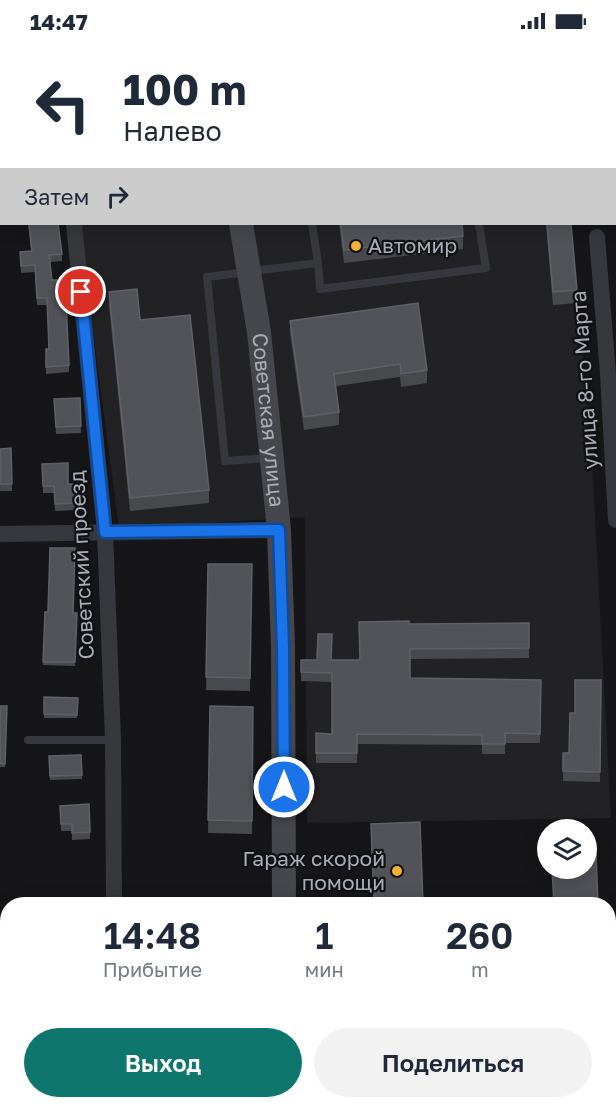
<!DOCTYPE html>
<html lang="ru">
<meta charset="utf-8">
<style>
:root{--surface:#fff;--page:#f2f2f3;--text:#1f2937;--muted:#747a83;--accent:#0f766e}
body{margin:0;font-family:"Golos Text",sans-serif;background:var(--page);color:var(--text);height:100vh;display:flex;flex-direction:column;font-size:22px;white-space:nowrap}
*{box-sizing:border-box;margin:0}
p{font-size:20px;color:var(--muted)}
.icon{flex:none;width:33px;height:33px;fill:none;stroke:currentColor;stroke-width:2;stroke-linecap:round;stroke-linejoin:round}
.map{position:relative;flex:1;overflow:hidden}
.side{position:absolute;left:0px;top:855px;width:616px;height:212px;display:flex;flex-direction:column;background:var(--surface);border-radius:24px 24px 0 0;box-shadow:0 3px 15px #0003}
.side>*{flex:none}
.top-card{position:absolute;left:0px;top:0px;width:616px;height:183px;box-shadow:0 3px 15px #0003;background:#fff;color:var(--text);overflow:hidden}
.controls{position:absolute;left:537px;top:777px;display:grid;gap:12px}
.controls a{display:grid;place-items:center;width:60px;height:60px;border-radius:50%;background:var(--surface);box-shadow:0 3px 15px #0003;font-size:30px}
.pin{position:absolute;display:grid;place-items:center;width:51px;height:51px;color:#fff;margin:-26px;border:3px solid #fff;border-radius:50%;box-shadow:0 2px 6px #0007}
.me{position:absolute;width:66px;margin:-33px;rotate:0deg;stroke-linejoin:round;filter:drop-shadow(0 0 4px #0008)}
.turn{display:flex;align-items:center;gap:21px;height:126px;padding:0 24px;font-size:27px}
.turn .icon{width:78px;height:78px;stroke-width:2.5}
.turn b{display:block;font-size:42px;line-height:51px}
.then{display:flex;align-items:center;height:57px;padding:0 24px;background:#0003;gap:12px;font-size:22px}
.eta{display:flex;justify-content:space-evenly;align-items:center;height:102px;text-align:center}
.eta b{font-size:36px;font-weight:600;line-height:42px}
.cta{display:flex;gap:12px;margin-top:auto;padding:12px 24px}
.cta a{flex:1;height:69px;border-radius:36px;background:var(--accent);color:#fff;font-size:24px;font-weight:600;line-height:69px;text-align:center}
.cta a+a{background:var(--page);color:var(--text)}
.status{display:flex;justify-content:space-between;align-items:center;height:42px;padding:0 30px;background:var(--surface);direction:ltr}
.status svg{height:16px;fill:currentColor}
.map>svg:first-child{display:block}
.built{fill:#222225}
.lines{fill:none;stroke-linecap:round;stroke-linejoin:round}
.path{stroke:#3d3f44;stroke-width:3;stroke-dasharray:3 4.5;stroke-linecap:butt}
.lane{stroke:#37383d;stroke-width:8}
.street{stroke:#37383d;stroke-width:16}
.secondary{stroke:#45474d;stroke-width:24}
.wall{fill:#47494d}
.building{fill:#525359;stroke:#5f6168;stroke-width:1.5}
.route-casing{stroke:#114b97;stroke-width:15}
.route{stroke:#1a73e8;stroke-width:10}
.poi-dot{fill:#f2b134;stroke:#111113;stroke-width:2}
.labels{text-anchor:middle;stroke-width:4.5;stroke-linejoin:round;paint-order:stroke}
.poi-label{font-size:21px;fill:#a8adb8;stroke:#111113;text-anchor:start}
.street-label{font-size:21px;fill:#a8adb8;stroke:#111113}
</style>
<div class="status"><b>14:47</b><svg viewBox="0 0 49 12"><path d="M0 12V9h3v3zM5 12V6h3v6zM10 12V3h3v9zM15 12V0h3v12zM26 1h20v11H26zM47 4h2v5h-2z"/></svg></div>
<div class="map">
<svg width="616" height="1066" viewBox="0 0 616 1066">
<rect width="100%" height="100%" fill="#161618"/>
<polygon class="built" points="79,182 569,182 591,400 611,776 307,781 305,475 119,486"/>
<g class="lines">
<polyline class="path" points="258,1059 258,1066"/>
<g class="lane">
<polyline points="318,221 320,247 486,226 479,182"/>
<polyline points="269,416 225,419 207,235 318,221 312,182"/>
<polyline points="28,698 113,698"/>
<polyline points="0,897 8,898"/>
<polyline points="408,1059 408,1066"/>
</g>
<g class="street">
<polyline points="74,182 105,490 113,698 114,862"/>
<polyline points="597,195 608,332 616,478"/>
<polyline points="0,492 279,488"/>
<polyline points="609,1008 616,1008"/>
<polyline points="0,1013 8,1013"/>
</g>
<g class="secondary">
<polyline points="211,0 212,2"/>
<path id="s1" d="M 241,182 L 259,290 L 279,488 L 283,605 L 284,862"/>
<polyline points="284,1066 284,1059"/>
</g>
</g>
<g class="wall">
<polygon points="28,182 58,182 62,212 62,219 50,220 52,238 69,323 69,330 46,332 46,307 49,307 47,263 37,263 35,230 21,231 20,210 31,209"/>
<polygon points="339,182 462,182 463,194 463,207 344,221"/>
<polygon points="546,182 571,182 577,248 577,261 553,263"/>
<polygon points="109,250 140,278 209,448 209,461 130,469 109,263"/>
<polygon points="290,279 427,328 427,341 401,345 400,335 336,344 339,370 339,383 304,388 290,291"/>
<polygon points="80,356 81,391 56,392 54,357"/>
<polygon points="11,406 12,449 0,449 0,407"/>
<polygon points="42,422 68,442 74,442 75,468 55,469 54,451 43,451"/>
<polygon points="208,522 252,522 250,649 206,648"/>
<polygon points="45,570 77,571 75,624 43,623"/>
<polygon points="529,581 529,616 410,617 410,636 541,638 540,701 505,701 505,712 482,712 482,703 357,702 357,721 316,721 316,691 332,692 332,640 301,639 301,618 360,618 409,582"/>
<polygon points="601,638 600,740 563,739 563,711 569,711 575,671"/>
<polygon points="44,655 78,656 77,676 44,676"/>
<polygon points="0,664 7,664 5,725 0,725"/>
<polygon points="210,664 253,665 252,792 208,791"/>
<polygon points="81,713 82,737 50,738 49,714"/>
<polygon points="60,764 90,790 90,797 72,798 72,789 61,789"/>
<rect x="0" y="900" width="8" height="68"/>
<polygon points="609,1027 616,1027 616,1066 451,1066 451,1059 609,1059"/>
<rect x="0" y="1028" width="5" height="23"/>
</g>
<g class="building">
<rect x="43" y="0" width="138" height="2"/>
<polygon points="29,182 58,182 62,212 49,213 52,238 65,238 69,323 46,325 46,307 49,307 47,256 37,256 35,223 21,224 20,210 32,209"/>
<polygon points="341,182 462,182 463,194 344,208"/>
<polygon points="547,182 571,182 577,248 553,250"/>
<polygon points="137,247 140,278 190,273 209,448 130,456 109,250"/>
<polygon points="418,261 427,328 401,332 400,322 334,332 339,370 304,375 290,279"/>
<polygon points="80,356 81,384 56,385 54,357"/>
<polygon points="11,406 12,442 0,442 0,407"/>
<polygon points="68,421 68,442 74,442 75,461 55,462 54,444 43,444 42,422"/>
<polygon points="50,506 75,506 73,571 77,571 75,620 43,620 45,570 48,570"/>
<polygon points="208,522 252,522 250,636 206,635"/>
<polygon points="409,579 409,582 529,581 529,606 410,607 410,636 541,638 540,692 505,691 505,702 482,702 482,693 357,692 357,711 316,711 316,691 332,692 332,631 301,630 301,618 317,618 318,592 332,592 331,618 360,618 359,580"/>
<polygon points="575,638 601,638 600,730 563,729 563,711 569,711 570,671 575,671"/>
<polygon points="44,655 78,656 77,673 44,672"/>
<polygon points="0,664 7,664 5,722 0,721"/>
<polygon points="210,664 253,665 252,779 208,778"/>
<polygon points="81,713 82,733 50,734 49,714"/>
<polygon points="89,762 90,790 72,791 72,782 61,782 60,764"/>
<polygon points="420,780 423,862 374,862 371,782"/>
<polygon points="596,811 598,862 554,862 552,826 586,826 586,812"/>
<rect x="0" y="900" width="8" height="55"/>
<rect x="609" y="1027" width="7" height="30"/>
<rect x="0" y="1028" width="5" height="20"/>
<rect x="61" y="1059" width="79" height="7"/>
<polygon points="187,1059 254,1059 254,1065 188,1066"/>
<rect x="329" y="1059" width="53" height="7"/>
<rect x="466" y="1059" width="52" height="1"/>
<polygon points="550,1059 602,1059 602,1061 550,1060"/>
</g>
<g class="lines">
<g class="route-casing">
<polyline id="route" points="81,250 105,490 279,488 283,605 284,745"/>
</g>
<use href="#route" class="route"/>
</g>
<g class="poi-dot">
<circle cx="356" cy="204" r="6"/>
<circle cx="397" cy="829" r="6"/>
</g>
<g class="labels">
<g class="poi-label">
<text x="368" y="211">Автомир</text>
<text x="385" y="824" text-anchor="end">Гараж скорой<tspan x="385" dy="24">помощи</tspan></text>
</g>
<g class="street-label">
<text transform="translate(585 338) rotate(-94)" y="7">улица 8-го Марта</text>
<text dy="7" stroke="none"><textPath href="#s1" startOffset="198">Советская улица</textPath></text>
<text transform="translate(82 523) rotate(-93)" y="7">Советский проезд</text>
</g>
</g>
</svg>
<div class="controls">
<a><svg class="icon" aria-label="layers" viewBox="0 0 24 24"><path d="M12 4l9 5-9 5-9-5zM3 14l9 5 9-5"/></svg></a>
</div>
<div class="pin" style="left:81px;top:250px;background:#d93025"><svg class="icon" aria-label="arrive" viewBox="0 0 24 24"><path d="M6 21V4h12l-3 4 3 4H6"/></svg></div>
<svg class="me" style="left:284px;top:745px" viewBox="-20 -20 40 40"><circle r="17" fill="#1a73e8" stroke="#fff" stroke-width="3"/><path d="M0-11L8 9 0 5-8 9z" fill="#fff"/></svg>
<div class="top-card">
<div class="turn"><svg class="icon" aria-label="left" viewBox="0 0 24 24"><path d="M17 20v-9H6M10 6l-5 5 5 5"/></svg><div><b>100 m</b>Налево</div></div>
<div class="then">Затем<svg class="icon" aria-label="right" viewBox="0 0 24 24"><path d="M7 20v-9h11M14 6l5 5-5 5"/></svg></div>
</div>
<section class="side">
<div class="eta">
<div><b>14:48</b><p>Прибытие</p></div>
<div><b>1</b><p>мин</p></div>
<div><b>260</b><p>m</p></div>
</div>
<div class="cta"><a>Выход</a><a>Поделиться</a></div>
</section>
</div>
